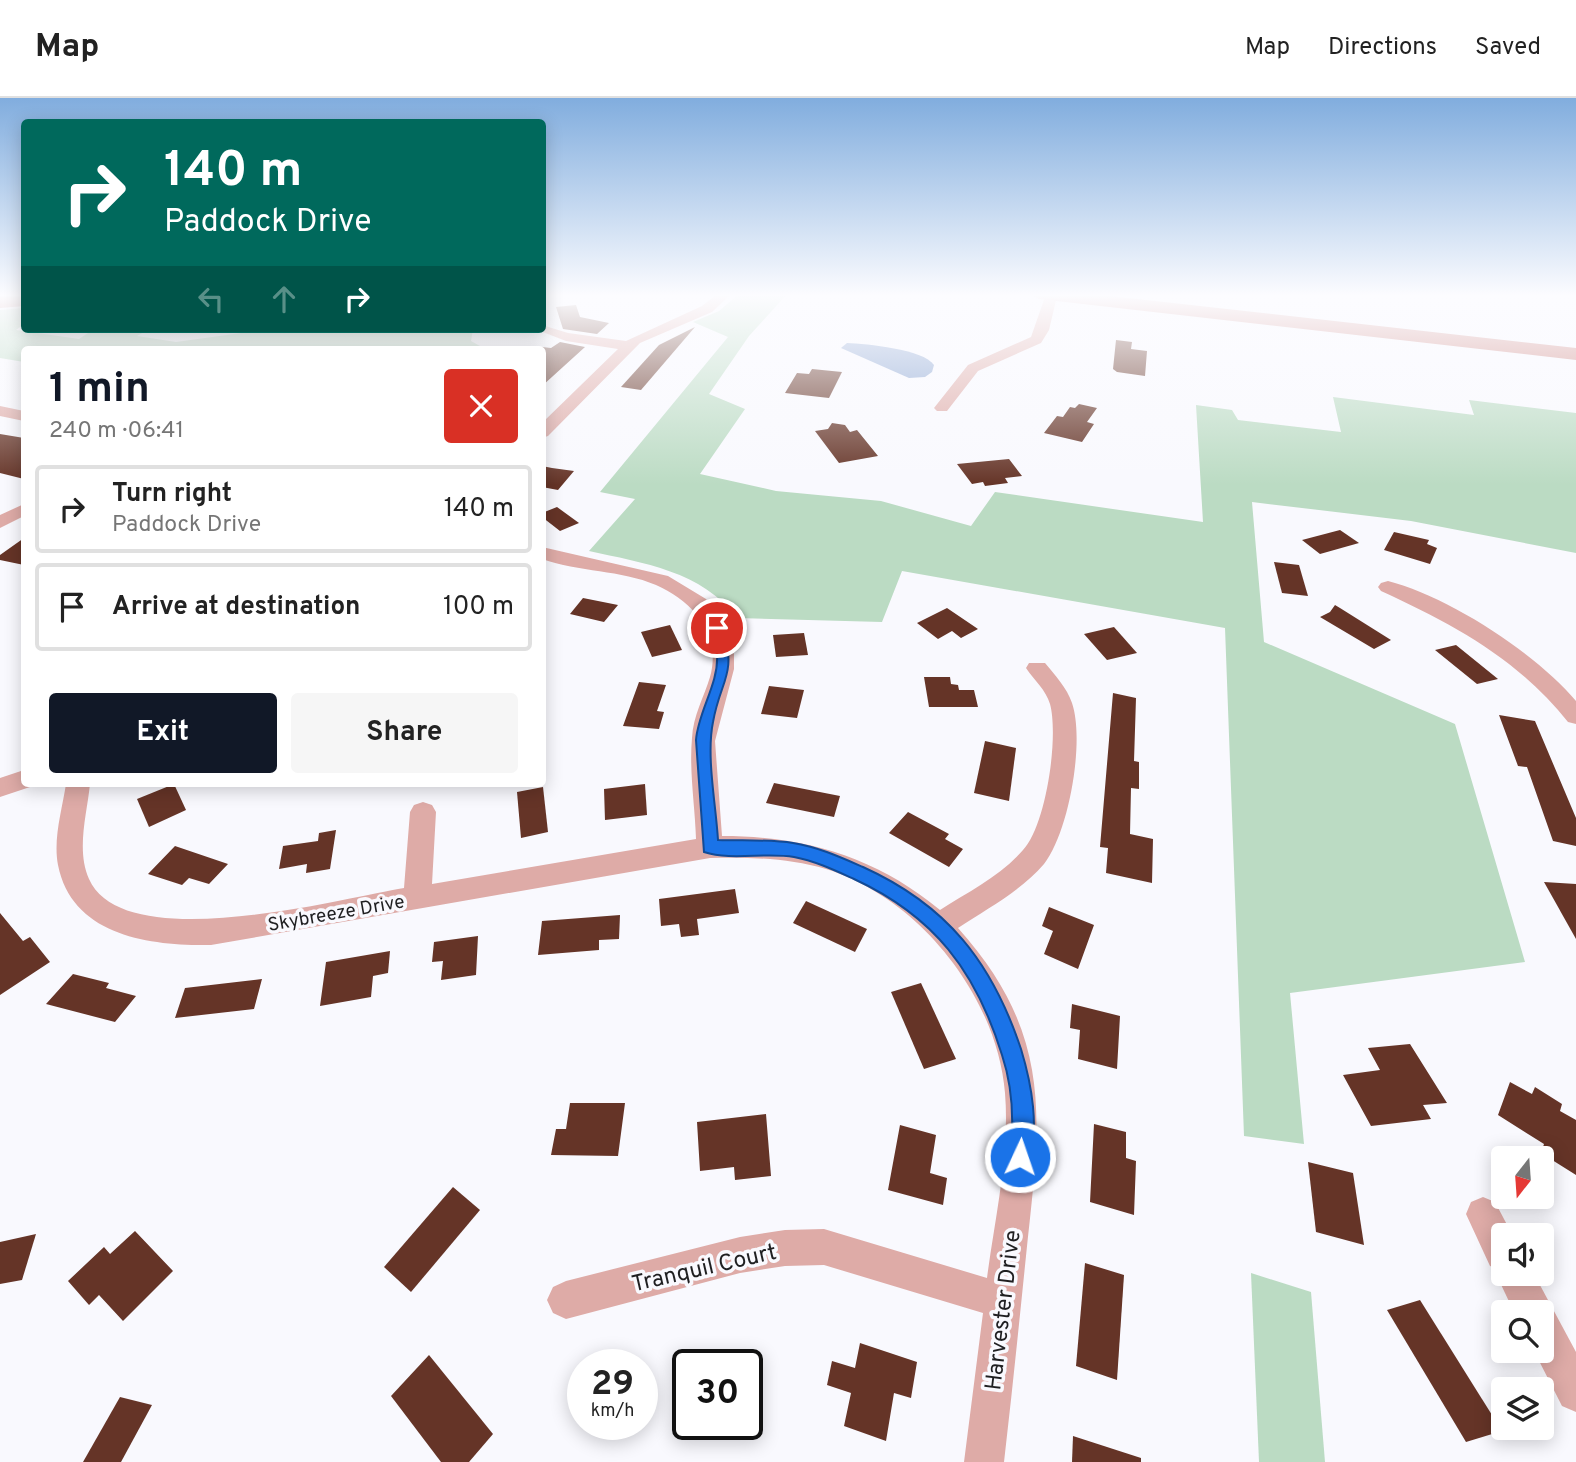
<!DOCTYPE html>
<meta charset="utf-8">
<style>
:root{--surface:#fff;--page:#f6f6f6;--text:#222;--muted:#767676;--line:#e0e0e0;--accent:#111827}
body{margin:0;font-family:Overpass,sans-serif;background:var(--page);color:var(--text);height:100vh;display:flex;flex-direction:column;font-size:26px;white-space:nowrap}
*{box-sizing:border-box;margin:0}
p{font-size:23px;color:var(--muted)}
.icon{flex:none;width:38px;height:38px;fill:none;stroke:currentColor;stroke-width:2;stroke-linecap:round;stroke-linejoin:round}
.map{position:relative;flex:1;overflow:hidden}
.panel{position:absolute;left:21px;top:248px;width:525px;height:441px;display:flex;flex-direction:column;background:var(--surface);border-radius:7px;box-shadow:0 4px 18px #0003}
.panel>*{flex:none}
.top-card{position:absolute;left:21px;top:21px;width:525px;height:214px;border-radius:7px;box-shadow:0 4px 18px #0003;background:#00695c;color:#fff;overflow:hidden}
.needle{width:46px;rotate:197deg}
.buttons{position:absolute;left:1491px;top:1048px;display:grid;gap:14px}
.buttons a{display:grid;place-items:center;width:63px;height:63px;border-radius:7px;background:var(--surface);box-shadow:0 4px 18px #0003;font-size:35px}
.speed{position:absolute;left:567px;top:1251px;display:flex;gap:14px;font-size:35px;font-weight:700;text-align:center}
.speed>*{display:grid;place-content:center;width:91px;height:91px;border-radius:50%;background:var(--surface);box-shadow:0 4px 18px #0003;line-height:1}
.speed small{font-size:18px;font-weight:400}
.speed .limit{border:4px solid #111;border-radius:10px;background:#fff;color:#111}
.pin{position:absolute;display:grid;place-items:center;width:60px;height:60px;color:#fff;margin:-30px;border:4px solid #fff;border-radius:50%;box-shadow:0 2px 7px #0007}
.me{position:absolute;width:77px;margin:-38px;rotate:3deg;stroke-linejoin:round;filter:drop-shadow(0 0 5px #0008)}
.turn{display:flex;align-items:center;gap:24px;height:147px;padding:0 28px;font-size:32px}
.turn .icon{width:91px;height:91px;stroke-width:2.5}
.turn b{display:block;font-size:49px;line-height:60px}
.lanes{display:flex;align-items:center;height:66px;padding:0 28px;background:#0003;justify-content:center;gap:35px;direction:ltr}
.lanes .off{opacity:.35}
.round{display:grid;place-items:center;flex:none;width:74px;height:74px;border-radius:7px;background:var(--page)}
.overview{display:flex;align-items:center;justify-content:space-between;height:119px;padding:0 28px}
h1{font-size:42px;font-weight:700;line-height:52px;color:var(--accent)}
.button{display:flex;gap:14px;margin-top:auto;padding:14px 28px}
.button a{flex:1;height:80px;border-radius:7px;background:var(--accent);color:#fff;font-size:28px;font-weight:700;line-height:80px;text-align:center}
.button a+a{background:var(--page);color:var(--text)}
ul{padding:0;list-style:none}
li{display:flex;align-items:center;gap:21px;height:88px;margin:0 14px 10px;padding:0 14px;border:4px solid var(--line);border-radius:7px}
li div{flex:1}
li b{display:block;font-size:26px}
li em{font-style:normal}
header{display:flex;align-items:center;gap:42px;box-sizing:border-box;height:98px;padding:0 35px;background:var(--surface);border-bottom:2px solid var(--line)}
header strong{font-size:33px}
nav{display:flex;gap:38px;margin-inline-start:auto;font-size:24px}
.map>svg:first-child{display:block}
.green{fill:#bbdbc3}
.water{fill:#87a2d0}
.building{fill:#653427}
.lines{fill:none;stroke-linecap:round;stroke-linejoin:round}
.street{fill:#deaba7;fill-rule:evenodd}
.secondary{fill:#cd847f;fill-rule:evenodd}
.primary{fill:#bf6763;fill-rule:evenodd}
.route{fill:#1a73e8;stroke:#114b97;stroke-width:2}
.labels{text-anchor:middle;stroke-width:7;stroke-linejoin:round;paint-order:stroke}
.street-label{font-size:19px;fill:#1f1f21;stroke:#f9f9fe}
.near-street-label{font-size:23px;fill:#1f1f21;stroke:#f9f9fe}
</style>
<header>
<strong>Map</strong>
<nav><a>Map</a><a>Directions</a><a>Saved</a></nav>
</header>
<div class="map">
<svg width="1576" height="1364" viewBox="0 0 1576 1364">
<rect width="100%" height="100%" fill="#f9f9fe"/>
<g class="green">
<path d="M 739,196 L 787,196 L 749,238 L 709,296 L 745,311 L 700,376 L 776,393 L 881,403 L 971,428 L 995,394 L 1203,424 L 1196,307 L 1232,312 L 1238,322 L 1341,334 L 1333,299 L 1474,317 L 1469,302 L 1576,315 L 1576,455 L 1411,423 L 1252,404 L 1264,544 L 1455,626 L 1525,864 L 1290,895 L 1304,1046 L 1244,1038 L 1225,530 L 902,473 L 882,524 L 737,520 C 702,473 643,465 589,453 L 635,401 L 600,394 L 728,239 L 693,224 L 719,213 Z"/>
<polygon points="24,210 24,226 16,232 79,241 94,231 149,231 137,238 176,244 270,231 473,231 471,243 487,252 24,252 24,264 0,260 0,212"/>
<polygon points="1251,1175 1311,1194 1325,1364 1259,1364"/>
</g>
<path class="water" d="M 847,245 C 867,246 923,251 934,267 L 932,274 L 925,279 L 909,280 L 841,250 Z"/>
<g class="building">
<polygon points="576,207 580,219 609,225 597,236 563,231 556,209"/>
<polygon points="695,229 641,292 621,289 659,247"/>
<polygon points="1116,242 1132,244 1131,251 1147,253 1145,278 1117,274 1113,271"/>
<polygon points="560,244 585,249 542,288 542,249 551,250"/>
<polygon points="812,271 842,274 829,300 785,295 797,275 809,276"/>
<polygon points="1079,306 1097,310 1087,324 1094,326 1082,344 1044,335 1057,318 1063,319 1070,309 1075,310"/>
<polygon points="832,325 845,327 850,334 857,332 878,358 839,365 815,333 828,331"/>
<polygon points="0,336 24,340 24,381 0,375"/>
<polygon points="1009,361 1022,378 1005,380 1008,385 985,388 983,384 972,386 957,366"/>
<polygon points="542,368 552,370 574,373 558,392 542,389"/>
<polygon points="557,409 579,425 560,433 542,419 542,415"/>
<polygon points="1340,432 1359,445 1320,456 1302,442"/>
<polygon points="1394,434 1429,442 1427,446 1437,450 1430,466 1384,452"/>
<polygon points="24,440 24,467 0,462 0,457"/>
<polygon points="1274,464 1299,467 1308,498 1282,495"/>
<polygon points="583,500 618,507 604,524 570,516"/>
<polygon points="1335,507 1340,510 1391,542 1374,551 1320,519 1330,514"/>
<polygon points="947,510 978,531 961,540 952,533 938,541 917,525"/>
<polygon points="670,527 682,552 652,559 641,534"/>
<polygon points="1114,529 1137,555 1107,562 1084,536"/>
<polygon points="804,535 808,557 776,559 773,537"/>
<polygon points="1456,547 1498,581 1477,586 1435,552"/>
<polygon points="924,579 950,579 951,586 958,587 959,592 974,592 978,609 929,609"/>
<polygon points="639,584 666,587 657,613 664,614 659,631 623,628"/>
<polygon points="769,588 804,592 797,620 761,616"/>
<polygon points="1113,595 1136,600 1134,663 1139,664 1139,691 1131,690 1130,736 1153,741 1152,785 1106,775 1108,750 1100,749"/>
<polygon points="1499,617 1535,623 1576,720 1576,748 1553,743 1527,669 1518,668"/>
<polygon points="985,643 1016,650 1009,703 974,695"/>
<polygon points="774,685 840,698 834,719 766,705"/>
<polygon points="174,686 186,712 149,729 137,701"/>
<polygon points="645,686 647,717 605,722 604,691"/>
<polygon points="543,689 548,734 521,740 517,694"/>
<polygon points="908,714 949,736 945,741 963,751 949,769 889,735"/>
<polygon points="336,732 330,771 306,775 307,766 279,771 283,748 318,743 319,735"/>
<polygon points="175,748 228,766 209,786 189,780 182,787 148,776"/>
<polygon points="1544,784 1576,786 1576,841"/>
<polygon points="735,791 739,815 697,821 699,837 681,839 679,826 661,828 659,801"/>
<polygon points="806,803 867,831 855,854 793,825"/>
<polygon points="1049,809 1094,827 1078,871 1044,856 1053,833 1042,828"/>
<polygon points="0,815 23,843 30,839 50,864 0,897"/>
<polygon points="620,817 619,841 599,842 599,852 538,857 542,823"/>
<polygon points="478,838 476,877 441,882 443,863 432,864 434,844"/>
<polygon points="390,853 388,875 373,878 371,899 320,908 326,864"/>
<polygon points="73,876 109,885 106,890 136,898 115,924 46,906"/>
<polygon points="262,881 254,911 175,920 185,890"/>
<polygon points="921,885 956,961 924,971 891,894"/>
<polygon points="1072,906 1120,918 1117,971 1078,961 1080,932 1070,930"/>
<polygon points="1410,946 1447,1005 1423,1007 1431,1021 1371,1028 1343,977 1380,972 1368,950"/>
<polygon points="1510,984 1532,996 1535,989 1562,1006 1560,1013 1576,1022 1576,1077 1541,1055 1544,1046 1498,1017"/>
<polygon points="570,1005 625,1005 618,1058 551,1057 556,1031 566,1031"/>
<polygon points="766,1016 771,1078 735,1082 734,1069 700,1073 697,1024"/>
<polygon points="1094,1026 1126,1034 1126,1060 1136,1063 1134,1117 1090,1104"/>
<polygon points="900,1027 936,1037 930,1075 947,1080 943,1107 888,1092"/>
<polygon points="1308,1064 1353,1075 1364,1147 1316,1134"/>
<polygon points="453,1089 480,1112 411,1194 384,1169"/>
<polygon points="135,1133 173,1173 123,1223 99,1197 89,1207 68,1183 104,1149 110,1156"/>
<polygon points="36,1136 22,1182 0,1186 0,1144"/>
<polygon points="1085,1165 1124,1177 1117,1282 1076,1268"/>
<polygon points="1420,1202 1502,1333 1466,1344 1387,1212"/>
<polygon points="860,1245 917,1264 911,1300 894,1295 886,1343 844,1328 851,1295 827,1287 832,1263 855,1270"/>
<polygon points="429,1257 493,1336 469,1364 441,1364 391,1298"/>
<polygon points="120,1299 152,1307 121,1364 83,1364"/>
<polygon points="1073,1338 1141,1360 1141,1364 1072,1364"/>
</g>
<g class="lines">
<g class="street">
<polygon points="717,196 731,196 712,214 640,245 548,338 542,340 542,325 618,251 566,243 535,231 542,231 542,227 568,235 626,243 702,208"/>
<polygon points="1046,196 1057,198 1049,232 1041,245 978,273 947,313 937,313 934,310 968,267 1031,239"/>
<polygon points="0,308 24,313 24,323 0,318"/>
<polygon points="24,406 24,418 0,430 0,417"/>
<path d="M 542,449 L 668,478 L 706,501 L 726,529 L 734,556 L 734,571 L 715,643 L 722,738 C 805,738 876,759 940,812 C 968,794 1001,778 1023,752 C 1046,728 1059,639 1050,606 C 1046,592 1034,582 1026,570 L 1029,565 L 1045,565 C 1055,577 1067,590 1072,605 C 1085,643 1069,734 1044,766 C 1021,793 987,811 958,830 C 1056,939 1040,1025 1026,1158 C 1019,1227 1012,1295 1004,1364 L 964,1364 L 983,1215 L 824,1167 L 785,1168 L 740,1175 L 566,1221 L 553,1215 L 547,1202 L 553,1189 L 566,1183 L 740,1139 L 785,1132 L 824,1131 L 987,1180 C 995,1119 1010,1056 1005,995 C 997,898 919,800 826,771 C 788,760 749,759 710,760 L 211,847 C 150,848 72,838 58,767 C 53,741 62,712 66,686 L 90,686 C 87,716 76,752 89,781 C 124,859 338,801 404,790 L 410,714 L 414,707 L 423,704 L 432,707 L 436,714 L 432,786 L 696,741 C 695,708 689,673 692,640 C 693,618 704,599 710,579 C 722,537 693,503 656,487 C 621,472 579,474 542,461 Z"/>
<path d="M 1388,483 C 1448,498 1537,556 1576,603 L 1576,626 L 1568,624 C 1518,561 1453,526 1381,493 L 1378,489 L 1381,485 Z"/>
<polygon points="24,672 24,686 33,688 0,699 0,680"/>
<polygon points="1483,1099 1495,1104 1513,1138 1503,1138 1503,1176 1534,1176 1576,1254 1576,1314 1562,1308 1534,1253 1542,1253 1542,1214 1514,1214 1496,1176 1498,1171 1490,1168 1466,1116 1471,1104"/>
</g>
<polygon class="secondary" points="1030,196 1092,196 1576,250 1576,262 1039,201"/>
<polygon class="primary" points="24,196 24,208 0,210 0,198"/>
</g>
<linearGradient id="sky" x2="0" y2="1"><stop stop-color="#81adde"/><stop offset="0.51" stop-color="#fcfcff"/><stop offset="1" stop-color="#fcfcff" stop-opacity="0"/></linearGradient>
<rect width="1576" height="387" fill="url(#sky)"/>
<path class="route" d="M 717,526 L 724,530 C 736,580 721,580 713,624 C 706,658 716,707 718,742 C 742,743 769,741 793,745 C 818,749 840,759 863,769 C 947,807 992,864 1021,951 C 1031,984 1041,1033 1027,1066 L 1020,1069 L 1012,1066 C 1007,1055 1011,1047 1012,1035 C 1013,1010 1010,981 1002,957 C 976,873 934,818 854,781 C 834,772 815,763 794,759 C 765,754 732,763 704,754 L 696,642 C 698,614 719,585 717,557 C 716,548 712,539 710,530 Z"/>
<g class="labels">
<g class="street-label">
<text transform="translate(336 814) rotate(-10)" y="7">Skybreeze Drive</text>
</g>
<g class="near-street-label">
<text transform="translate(704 1169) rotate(-13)" y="8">Tranquil Court</text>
<text transform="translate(1002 1212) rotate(-83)" y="8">Harvester Drive</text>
</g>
</g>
</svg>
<div class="buttons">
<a><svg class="needle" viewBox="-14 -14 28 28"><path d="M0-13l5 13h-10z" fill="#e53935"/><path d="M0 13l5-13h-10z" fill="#767676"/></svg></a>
<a><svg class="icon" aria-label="sound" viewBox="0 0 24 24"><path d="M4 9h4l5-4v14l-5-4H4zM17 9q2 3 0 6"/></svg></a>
<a><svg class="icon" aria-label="search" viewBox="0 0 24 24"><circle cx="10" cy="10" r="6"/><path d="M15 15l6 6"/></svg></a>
<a><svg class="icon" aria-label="layers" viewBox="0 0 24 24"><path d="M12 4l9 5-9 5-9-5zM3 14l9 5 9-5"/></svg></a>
</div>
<div class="speed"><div>29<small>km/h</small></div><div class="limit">30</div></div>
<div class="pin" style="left:717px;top:530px;background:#d93025"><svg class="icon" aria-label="arrive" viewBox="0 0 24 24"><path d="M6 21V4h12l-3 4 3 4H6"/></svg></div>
<svg class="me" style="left:1020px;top:1059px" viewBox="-20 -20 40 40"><circle r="17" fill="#1a73e8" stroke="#fff" stroke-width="3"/><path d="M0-11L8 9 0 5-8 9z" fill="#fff"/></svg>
<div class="top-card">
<div class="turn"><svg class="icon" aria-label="right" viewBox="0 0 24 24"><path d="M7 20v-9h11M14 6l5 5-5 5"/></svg><div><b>140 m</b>Paddock Drive</div></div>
<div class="lanes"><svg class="icon off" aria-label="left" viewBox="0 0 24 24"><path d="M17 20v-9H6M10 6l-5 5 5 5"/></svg><svg class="icon off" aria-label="ahead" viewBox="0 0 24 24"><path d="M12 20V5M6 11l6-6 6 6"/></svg><svg class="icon" aria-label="right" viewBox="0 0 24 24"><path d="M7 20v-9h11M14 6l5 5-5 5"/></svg></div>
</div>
<section class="panel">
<div class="overview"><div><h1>1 min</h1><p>240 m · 06:41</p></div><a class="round" style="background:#d93025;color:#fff"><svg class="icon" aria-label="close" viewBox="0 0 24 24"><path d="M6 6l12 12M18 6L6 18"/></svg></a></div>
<ul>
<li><svg class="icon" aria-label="right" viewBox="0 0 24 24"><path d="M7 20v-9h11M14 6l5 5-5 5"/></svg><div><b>Turn right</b><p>Paddock Drive</p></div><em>140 m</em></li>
<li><svg class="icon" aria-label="arrive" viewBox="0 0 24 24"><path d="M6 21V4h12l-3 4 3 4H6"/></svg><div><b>Arrive at destination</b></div><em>100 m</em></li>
</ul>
<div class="button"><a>Exit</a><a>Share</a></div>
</section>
</div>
